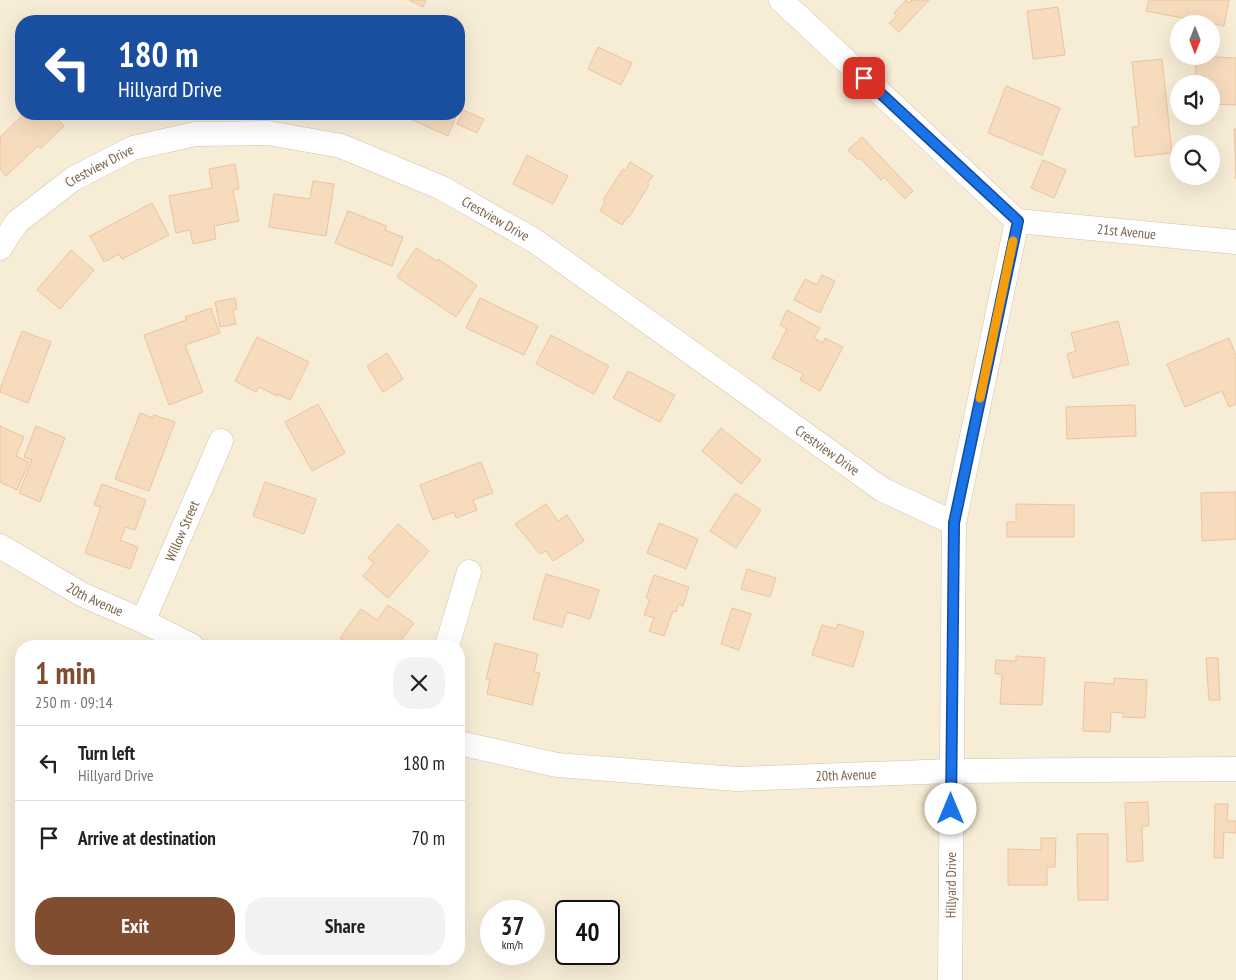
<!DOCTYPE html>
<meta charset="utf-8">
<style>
:root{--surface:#fff;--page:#f2f2f2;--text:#222;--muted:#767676;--line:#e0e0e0;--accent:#804d31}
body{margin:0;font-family:"PT Sans Narrow",sans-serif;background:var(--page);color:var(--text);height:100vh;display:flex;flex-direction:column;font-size:19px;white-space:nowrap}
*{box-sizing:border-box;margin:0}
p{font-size:16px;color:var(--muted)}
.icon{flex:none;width:28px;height:28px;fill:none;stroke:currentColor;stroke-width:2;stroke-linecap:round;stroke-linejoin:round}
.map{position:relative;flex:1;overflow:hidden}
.side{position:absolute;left:15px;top:640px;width:450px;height:325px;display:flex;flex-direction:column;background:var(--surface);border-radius:20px;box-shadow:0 5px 20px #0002}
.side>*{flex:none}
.top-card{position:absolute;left:15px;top:15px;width:450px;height:105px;border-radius:20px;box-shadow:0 5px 20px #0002;background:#1a4fa0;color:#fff;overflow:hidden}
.needle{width:32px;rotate:180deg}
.buttons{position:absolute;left:1170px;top:15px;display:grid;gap:10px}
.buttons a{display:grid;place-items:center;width:50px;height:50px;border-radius:50%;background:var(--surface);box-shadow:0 5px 20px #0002;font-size:25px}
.speed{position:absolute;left:480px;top:900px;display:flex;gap:10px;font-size:25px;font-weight:700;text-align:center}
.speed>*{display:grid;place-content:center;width:65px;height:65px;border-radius:50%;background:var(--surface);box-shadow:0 5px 20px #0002;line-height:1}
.speed small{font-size:12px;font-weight:400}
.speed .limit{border:2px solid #111;border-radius:8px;background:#fff;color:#111}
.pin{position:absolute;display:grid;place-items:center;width:42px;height:42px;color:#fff;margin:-21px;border-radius:10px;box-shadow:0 2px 8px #0006}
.me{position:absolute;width:55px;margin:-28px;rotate:0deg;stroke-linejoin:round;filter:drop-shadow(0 0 4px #0008)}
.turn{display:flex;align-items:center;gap:18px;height:105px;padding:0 20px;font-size:22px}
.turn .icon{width:65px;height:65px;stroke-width:2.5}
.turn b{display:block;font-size:35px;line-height:42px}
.round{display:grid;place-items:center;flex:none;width:52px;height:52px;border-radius:20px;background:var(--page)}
.overview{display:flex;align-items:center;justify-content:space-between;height:85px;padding:0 20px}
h1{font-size:30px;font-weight:700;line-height:38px;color:var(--accent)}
.cta{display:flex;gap:10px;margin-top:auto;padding:10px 20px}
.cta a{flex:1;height:58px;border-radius:20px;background:var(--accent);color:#fff;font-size:20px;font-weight:700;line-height:58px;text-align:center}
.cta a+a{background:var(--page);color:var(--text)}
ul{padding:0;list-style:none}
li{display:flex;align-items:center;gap:15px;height:75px;padding:0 20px;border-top:1px solid var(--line)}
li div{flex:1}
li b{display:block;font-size:19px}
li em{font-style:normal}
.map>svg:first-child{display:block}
.residential{fill:#f7ecd6;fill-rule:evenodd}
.building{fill:#f6dbbd;stroke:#ebc49c}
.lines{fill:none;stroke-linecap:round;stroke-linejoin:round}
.minor-casing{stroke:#d2c2ac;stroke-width:25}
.minor{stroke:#fff;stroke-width:24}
.route-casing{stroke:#114b97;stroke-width:12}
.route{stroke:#1a73e8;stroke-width:9}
.slow{stroke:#f59e0b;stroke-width:9}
.labels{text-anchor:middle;stroke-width:4.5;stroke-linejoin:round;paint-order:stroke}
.street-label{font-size:14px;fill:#7c6249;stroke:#fffbf0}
</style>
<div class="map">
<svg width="1236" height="980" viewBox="0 0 1236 980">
<rect width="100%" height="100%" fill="#fef9e8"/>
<path class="residential" d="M 0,0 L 1236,0 L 1236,980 L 0,980 ZM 21,21 L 459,21 L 459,114 L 21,114 ZM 1179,24 L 1211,24 L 1211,56 L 1179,56 ZM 1179,84 L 1211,84 L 1211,116 L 1179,116 ZM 1179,144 L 1211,144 L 1211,176 L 1179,176 ZM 21,646 L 459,646 L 459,959 L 21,959 ZM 491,911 L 534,911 L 534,954 L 491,954 ZM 566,911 L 609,911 L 609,954 L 566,954 Z"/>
<g class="building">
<polygon points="409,0 426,0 423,7"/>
<polygon points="906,0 909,3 912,0 929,0 899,32 889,23 897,16 894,13"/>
<polygon points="1149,0 1229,0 1224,26 1146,11"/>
<polygon points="1058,7 1065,55 1033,59 1027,11"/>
<polygon points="598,47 632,63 621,85 588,69"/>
<polygon points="1196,56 1236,58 1236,105 1211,104 1211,84 1195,84"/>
<polygon points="1162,59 1172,153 1135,157 1132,127 1139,126 1132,62"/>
<polygon points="1006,86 1060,108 1042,155 988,133"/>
<polygon points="463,110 484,119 477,133 457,124"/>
<polygon points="24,114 52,114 64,126 41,148 38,146 6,176 0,169 0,137"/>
<polygon points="410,114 457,114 448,136 408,118"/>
<polygon points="1234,129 1236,129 1236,179"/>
<polygon points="862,137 913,191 905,199 884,177 881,180 860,158 858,160 848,150"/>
<polygon points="527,155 568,176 553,204 513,184"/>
<polygon points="1043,160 1066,170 1054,198 1031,188"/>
<polygon points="630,162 653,176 647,184 649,185 629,217 628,216 622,225 600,211 605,202 603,200 623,169 625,171"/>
<polygon points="235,164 239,189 233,190 239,221 214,226 216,239 193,244 190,230 176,233 169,196 212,188 209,169"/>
<polygon points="313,181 334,184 326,236 269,227 274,194 310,199"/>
<polygon points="152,203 169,235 122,259 119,254 104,262 90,236"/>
<polygon points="348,211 387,226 385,230 403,237 392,266 335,243"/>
<polygon points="416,248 437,261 438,259 477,285 456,317 397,277"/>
<polygon points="71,250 94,270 60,309 37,290"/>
<polygon points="822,275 835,281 820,313 794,300 805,279 817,285"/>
<polygon points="235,298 237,309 233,310 236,324 220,327 215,302"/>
<polygon points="480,298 538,326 524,355 466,328"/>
<polygon points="211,308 220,333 185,345 203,392 169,405 144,335 186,320 185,317"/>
<polygon points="787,310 820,328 814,338 823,343 825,338 843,347 820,391 800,380 803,374 772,358 787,329 780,325"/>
<polygon points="1118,321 1129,364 1073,378 1067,354 1076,351 1071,333"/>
<polygon points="22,331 51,342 28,403 0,392 0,389"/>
<polygon points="551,335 609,366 594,394 536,364"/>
<polygon points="257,337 309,362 290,400 277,394 277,396 259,387 256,392 235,381"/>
<polygon points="1229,338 1236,356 1236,404 1229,407 1222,391 1185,407 1167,364"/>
<polygon points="387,353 403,379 383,392 367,366"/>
<polygon points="628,371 675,395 660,422 613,398"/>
<polygon points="318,404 345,453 312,471 285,422"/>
<polygon points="1135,405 1136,436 1067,439 1066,407"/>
<polygon points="140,413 153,418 154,415 175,422 149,491 115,479"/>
<polygon points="0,426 24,437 16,456 29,462 17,490 0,482"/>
<polygon points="36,426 65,438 40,502 19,493 32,460 24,457"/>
<polygon points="721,428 761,460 741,484 702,451"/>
<polygon points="481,462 493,493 473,500 477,510 456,518 454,512 433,520 420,485"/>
<polygon points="265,482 316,499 304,534 253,516"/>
<polygon points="102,484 146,500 135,530 126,527 120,540 138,547 130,569 85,553 101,507 94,505"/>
<polygon points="1236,492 1236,539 1202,541 1201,493"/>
<polygon points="735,493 761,510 736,548 710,531"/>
<polygon points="546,504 558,521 567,515 584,541 553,561 546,551 540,554 515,524"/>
<polygon points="1016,504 1074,505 1074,537 1007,537 1007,522 1016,522"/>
<polygon points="659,523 698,539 686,569 647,553"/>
<polygon points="398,524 429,551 388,598 363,576 374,563 368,558"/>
<polygon points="747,569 776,578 770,597 741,589"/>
<polygon points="546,574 599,590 590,619 567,612 562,627 533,619"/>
<polygon points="654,575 689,587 683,606 679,604 676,612 673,611 664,636 649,631 654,618 644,615 650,599 646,598"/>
<polygon points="388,605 414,623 397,646 351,646 340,638 361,609 377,620"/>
<polygon points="732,608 751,614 739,650 721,644"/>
<polygon points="838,624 864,632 853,667 812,655 822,625 836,629"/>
<polygon points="495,643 538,654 534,672 540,673 532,705 487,694 490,679 486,679"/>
<polygon points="1016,656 1045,658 1042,705 1000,704 1002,674 995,674 996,660 1016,661"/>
<polygon points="1206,658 1218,658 1220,700 1209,700"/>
<polygon points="1114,678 1147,680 1145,718 1123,717 1123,713 1111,712 1110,732 1083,731 1085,682 1114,684"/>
<polygon points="1148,802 1149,826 1142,826 1143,861 1127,862 1125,803"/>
<polygon points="1215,804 1228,804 1227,821 1236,821 1236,833 1224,832 1223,858 1214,858"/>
<polygon points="1077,834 1108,834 1108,900 1078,900"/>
<polygon points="1041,838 1056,838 1055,867 1047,867 1047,885 1008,885 1008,849 1041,850"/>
</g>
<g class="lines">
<g class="minor-casing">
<g id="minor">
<polyline points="781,0 1017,221"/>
<path id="s1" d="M 1017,221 L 1236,242"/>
<path id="s2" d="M 0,248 L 17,222 L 73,179 L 133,148 L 195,134 L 268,133 L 341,146 L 442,188 L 535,241 L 883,490 L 954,523"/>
<path id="s3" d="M 0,546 L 83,595 L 143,621 L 192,646"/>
<path id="s4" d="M 143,621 L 221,441"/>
<polyline points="447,646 469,572"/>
<path id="s5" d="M 459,743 L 557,765 L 737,779 L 952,771 L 1236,769"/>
<path id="s6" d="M 950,980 L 954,523 L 1017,221"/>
</g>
</g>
<use href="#minor" class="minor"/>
</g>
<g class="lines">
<g class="route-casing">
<polyline id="route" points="864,78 1018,221 954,523 951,809"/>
</g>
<use href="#route" class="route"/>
<polyline class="slow" points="980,398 1013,241"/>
</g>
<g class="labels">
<g class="street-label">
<text dy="5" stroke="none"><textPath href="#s2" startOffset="131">Crestview Drive</textPath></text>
<text dy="5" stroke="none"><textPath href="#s2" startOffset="551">Crestview Drive</textPath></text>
<text dy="5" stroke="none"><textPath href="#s1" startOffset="110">21st Avenue</textPath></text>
<text dy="5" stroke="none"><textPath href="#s2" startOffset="956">Crestview Drive</textPath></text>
<text dy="5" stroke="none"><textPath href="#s4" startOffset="98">Willow Street</textPath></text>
<text dy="5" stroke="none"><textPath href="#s3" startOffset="109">20th Avenue</textPath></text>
<text dy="5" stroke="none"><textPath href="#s5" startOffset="390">20th Avenue</textPath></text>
<text dy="5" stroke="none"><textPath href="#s6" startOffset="95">Hillyard Drive</textPath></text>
</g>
</g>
</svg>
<div class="buttons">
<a><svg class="needle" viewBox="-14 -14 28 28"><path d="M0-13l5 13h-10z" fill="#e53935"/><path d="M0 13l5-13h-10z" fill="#767676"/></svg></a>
<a><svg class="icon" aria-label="sound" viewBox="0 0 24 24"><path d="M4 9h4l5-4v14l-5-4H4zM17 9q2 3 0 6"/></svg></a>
<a><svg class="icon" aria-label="search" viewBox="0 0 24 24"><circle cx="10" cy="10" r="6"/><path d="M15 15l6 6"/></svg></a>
</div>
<div class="speed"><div>37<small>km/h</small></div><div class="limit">40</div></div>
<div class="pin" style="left:864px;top:78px;background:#d93025"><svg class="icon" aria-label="arrive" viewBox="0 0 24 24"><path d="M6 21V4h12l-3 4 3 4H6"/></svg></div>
<svg class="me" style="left:951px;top:809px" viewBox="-20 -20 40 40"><circle r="19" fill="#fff"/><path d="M0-13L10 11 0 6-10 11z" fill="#1a73e8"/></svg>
<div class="top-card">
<div class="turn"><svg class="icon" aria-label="left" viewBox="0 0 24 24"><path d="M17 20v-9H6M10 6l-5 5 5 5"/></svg><div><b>180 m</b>Hillyard Drive</div></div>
</div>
<section class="side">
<div class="overview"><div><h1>1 min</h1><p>250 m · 09:14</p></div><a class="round"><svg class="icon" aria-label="close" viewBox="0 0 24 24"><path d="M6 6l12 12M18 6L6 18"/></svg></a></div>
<ul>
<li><svg class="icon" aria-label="left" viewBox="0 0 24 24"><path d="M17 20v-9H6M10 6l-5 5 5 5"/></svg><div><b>Turn left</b><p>Hillyard Drive</p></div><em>180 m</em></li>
<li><svg class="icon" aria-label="arrive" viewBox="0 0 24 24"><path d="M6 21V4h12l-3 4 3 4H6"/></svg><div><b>Arrive at destination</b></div><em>70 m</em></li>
</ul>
<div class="cta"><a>Exit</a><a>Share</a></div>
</section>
</div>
